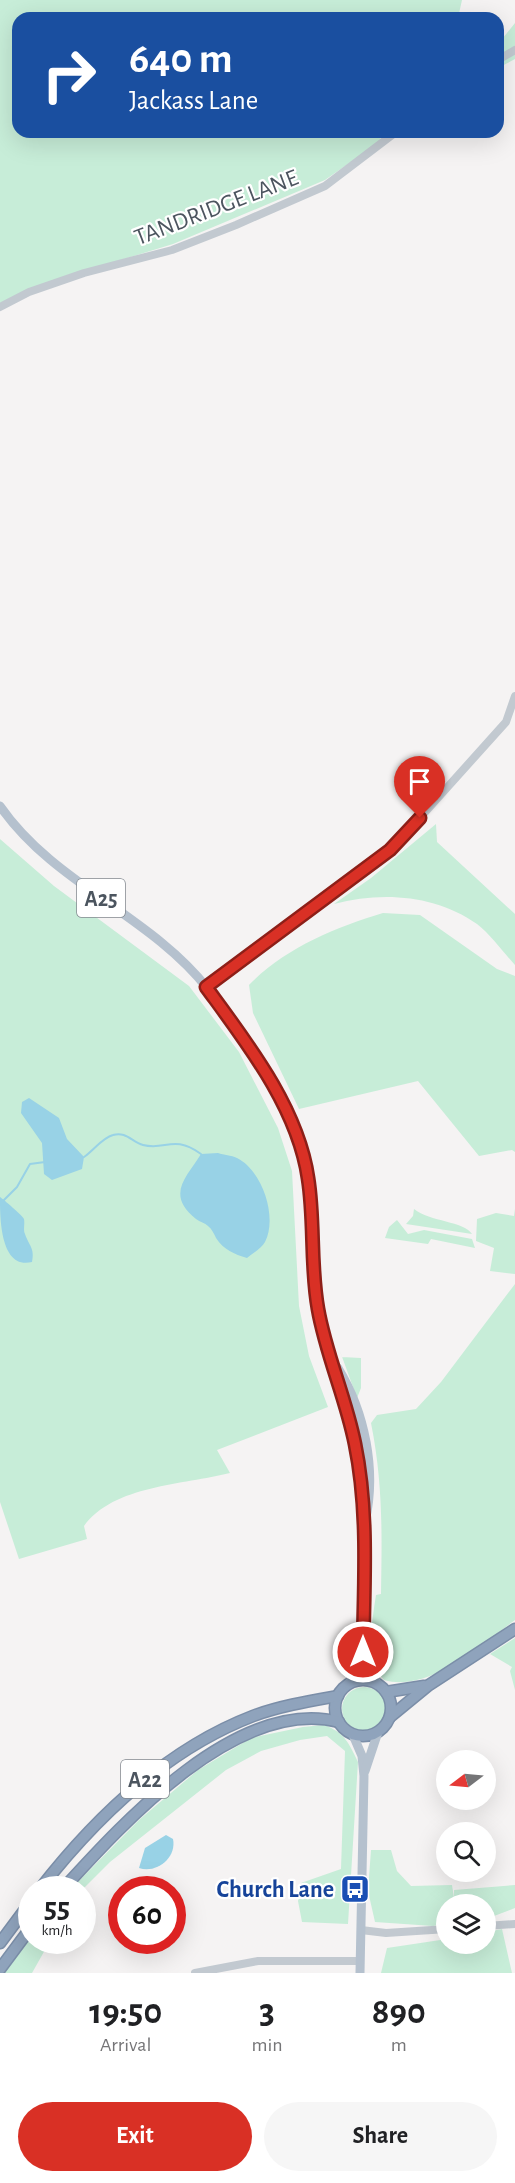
<!DOCTYPE html>
<style>
:root{--surface:#fff;--page:#f6f6f6;--text:#202124;--muted:#757577;--accent:#d93025}
body{margin:0;font-family:"Alegreya Sans",sans-serif;background:var(--page);color:var(--text);height:100vh;display:flex;flex-direction:column;font-size:22px;white-space:nowrap}
*{box-sizing:border-box;margin:0}
p{font-size:20px;color:var(--muted)}
.icon{flex:none;width:33px;height:33px;fill:none;stroke:currentColor;stroke-width:2;stroke-linecap:round;stroke-linejoin:round}
.map{position:relative;height:1973px;overflow:hidden}
.sheet{display:flex;flex-direction:column;background:var(--surface);flex:1}
.sheet>*{flex:none}
.top-card{position:absolute;left:12px;top:12px;width:492px;height:126px;border-radius:18px;box-shadow:0 6px 24px #0002;background:#1a4fa0;color:#fff;overflow:hidden}
.needle{width:39px;rotate:254deg}
.tools{position:absolute;left:436px;top:1750px;display:grid;gap:12px}
.tools a{display:grid;place-items:center;width:60px;height:60px;border-radius:50%;background:var(--surface);box-shadow:0 6px 24px #0002;font-size:30px}
.speed{position:absolute;left:18px;top:1876px;display:flex;gap:12px;font-size:30px;font-weight:700;text-align:center}
.speed>*{display:grid;place-content:center;width:78px;height:78px;border-radius:50%;background:var(--surface);box-shadow:0 6px 24px #0002;line-height:1}
.speed small{font-size:15px;font-weight:400}
.speed .limit{border:9px solid #d22;background:#fff;color:#111}
.pin{position:absolute;display:grid;place-items:center;width:51px;height:51px;color:#fff;margin:-62px -26px;border-radius:50% 50% 50% 0;rotate:-45deg;box-shadow:0 0 6px #0007}
.pin .icon{rotate:45deg}
.me{position:absolute;width:66px;margin:-33px;rotate:0deg;stroke-linejoin:round;filter:drop-shadow(0 0 4px #0008)}
.turn{display:flex;align-items:center;gap:21px;height:126px;padding:0 18px;font-size:27px}
.turn .icon{width:78px;height:78px;stroke-width:2.5}
.turn b{display:block;font-size:42px;line-height:51px}
.eta{display:flex;justify-content:space-evenly;align-items:center;height:102px;text-align:center}
.eta b{font-size:36px;font-weight:700;line-height:42px}
.action{display:flex;gap:12px;margin-top:auto;padding:12px 18px}
.action a{flex:1;height:69px;border-radius:36px;background:var(--accent);color:#fff;font-size:24px;font-weight:700;line-height:69px;text-align:center}
.action a+a{background:var(--page);color:var(--text)}
.map>svg:first-child{display:block}
.green{fill:#c7edd8}
.water{fill:#98d2e6}
.lines{fill:none;stroke-linecap:round;stroke-linejoin:round}
.stream{stroke:#98d2e6;stroke-width:2}
.highway-casing{stroke:#7b8ea8;stroke-width:13}
.minor{stroke:#c2c9d0;stroke-width:8}
.major{stroke:#b5c1ce;stroke-width:9}
.highway{stroke:#8fa3bc;stroke-width:10}
.route-casing{stroke:#8d1f18;stroke-width:15}
.route{stroke:#d93025;stroke-width:10}
.labels{text-anchor:middle;stroke-width:4.5;stroke-linejoin:round;paint-order:stroke}
.shield{fill:#fff;stroke:#82888f;stroke-width:1.5}
.shield-label{font-size:22px;font-weight:bold;fill:#4c555f}
.street-label{font-size:24px;fill:#4c555f;stroke:#fff}
.transit-label{font-size:24px;font-weight:bold;fill:#164399;stroke:#fff;text-anchor:end}
</style>
<div class="map">
<svg width="515" height="1973" viewBox="0 0 515 1973">
<rect width="100%" height="100%" fill="#f5f3f3"/>
<g class="green">
<polygon points="0,0 462,0 458,18 18,18 18,132 384,132 378,143 325,180 173,244 59,279 0,303"/>
<polygon points="515,23 515,59 498,68 498,44"/>
<path d="M 436,824 L 437,842 L 515,914 L 515,965 C 503,952 491,935 477,924 C 436,895 382,891 334,904 L 371,878 Z"/>
<path d="M 0,839 L 54,886 L 189,986 L 239,1052 L 278,1128 L 292,1171 L 299,1306 L 309,1356 L 328,1407 L 217,1450 L 230,1473 C 183,1485 114,1485 84,1526 L 87,1539 L 19,1559 L 0,1502 Z"/>
<path d="M 383,913 L 420,915 L 497,969 L 515,976 L 515,1152 L 512,1150 L 479,1156 L 418,1081 L 299,1109 L 253,1013 L 249,985 C 285,948 334,928 383,913 Z"/>
<path d="M 414,1209 C 430,1222 464,1221 472,1234 L 406,1224 L 413,1216 Z"/>
<polygon points="515,1209 515,1274 490,1271 494,1248 476,1241 477,1219 496,1213 514,1216"/>
<polygon points="397,1220 408,1234 424,1230 472,1239 475,1248 431,1239 428,1244 385,1238 389,1227"/>
<path d="M 515,1284 L 515,1620 C 481,1645 429,1693 384,1680 C 365,1660 372,1621 376,1595 L 381,1594 C 382,1533 383,1483 371,1423 L 377,1415 L 416,1409 L 441,1382 Z"/>
<polygon points="337,1343 342,1357 361,1358 361,1388 357,1398"/>
<polygon points="515,1638 515,1690 510,1671 512,1667 490,1654"/>
<circle cx="364" cy="1709" r="22"/>
<path d="M 324,1725 C 344,1732 349,1743 358,1762 L 348,1924 L 302,1922 L 298,1901 L 301,1883 L 341,1869 L 345,1751 L 327,1736 L 300,1740 L 261,1751 L 226,1770 L 110,1862 L 82,1890 L 70,1890 L 139,1820 L 198,1770 L 251,1738 L 303,1727 Z"/>
<polygon points="371,1850 391,1850 397,1871 411,1886 452,1885 454,1898 454,1890 515,1885 515,1908 486,1919 486,1905 447,1905 447,1923 433,1926 375,1922 368,1891"/>
<polygon points="502,1929 512,1973 381,1973 387,1948 447,1939 447,1944 486,1944 486,1932"/>
<polygon points="31,1937 32,1941 50,1941 32,1973 4,1973"/>
</g>
<g class="water">
<polygon points="29,1098 59,1118 67,1139 84,1157 82,1169 52,1180 44,1174 42,1143 21,1113 22,1102"/>
<path d="M 218,1153 C 224,1155 231,1155 237,1158 C 262,1170 278,1217 265,1242 C 262,1248 252,1254 247,1258 C 234,1254 224,1250 216,1238 C 214,1234 212,1229 208,1226 C 205,1223 200,1222 196,1219 C 165,1194 187,1177 201,1154 Z"/>
<path d="M 0,1197 C 3,1199 23,1216 24,1219 C 25,1224 23,1230 25,1234 C 29,1246 35,1248 32,1262 C 0,1270 0,1217 0,1197 Z"/>
<path d="M 166,1835 L 173,1839 C 177,1858 156,1874 139,1868 L 145,1848 Z"/>
</g>
<g class="lines">
<g class="stream">
<path d="M 84,1157 C 94,1150 102,1138 113,1135 C 126,1131 132,1142 143,1145 C 166,1151 173,1134 201,1154"/>
<polyline points="4,1200 17,1187 30,1164 45,1162"/>
</g>
<g class="highway-casing">
<g id="highway">
<circle cx="363" cy="1708" r="28"/>
<polyline points="386,1692 424,1686"/>
<polyline points="390,1717 429,1685 515,1629"/>
<path d="M 39,1890 C 95,1818 167,1749 253,1716 C 280,1706 310,1701 338,1696"/>
<path d="M 62,1890 C 123,1823 238,1696 339,1722"/>
<polyline points="0,1943 32,1900"/>
<polyline points="0,1969 32,1926"/>
</g>
</g>
<g class="minor">
<polyline points="498,60 515,50"/>
<polyline points="0,307 29,292 84,273 172,250 236,225 325,186 396,132"/>
<polyline points="206,987 391,850 506,722 515,696"/>
<polyline points="486,1926 515,1924"/>
<polyline points="361,1930 386,1933 447,1929"/>
<polyline points="195,1973 258,1961 360,1961"/>
</g>
<g class="major">
<path d="M 0,806 C 54,884 150,915 208,989 C 241,1032 275,1082 295,1132 C 318,1187 308,1249 317,1307 C 325,1352 346,1399 355,1444 C 365,1492 364,1542 364,1590 C 364,1610 366,1632 363,1651 C 361,1663 354,1674 349,1684"/>
<path d="M 338,1368 C 365,1412 377,1471 365,1522"/>
<polyline points="363,1652 377,1684"/>
<polyline points="353,1735 362,1756 364,1776 360,1973"/>
<polyline points="365,1771 378,1732"/>
</g>
<use href="#highway" class="highway"/>
</g>
<g class="lines">
<g class="route-casing">
<path id="route" d="M 363,1652 C 364,1584 369,1512 355,1444 C 346,1398 326,1355 318,1309 C 310,1265 315,1221 308,1178 C 298,1108 247,1043 206,987 L 390,850 L 420,818"/>
</g>
<use href="#route" class="route"/>
</g>
<defs>
<g id="bus-square" transform="scale(1.5)"><rect x="-9" y="-9" width="18" height="18" rx="4" fill="#1a4fb4" stroke="#fff"/><path d="M-5-6H5V4H4V6H2V4H-2V6H-4V4H-5ZM-3.5-4V0h7V-4ZM-3.5 1.2v1.5H-2V1.2ZM2 1.2v1.5H3.5V1.2Z" fill="#fff"/></g>
</defs>
<g fill-rule="evenodd">
<use href="#bus-square" x="355" y="1889"/>
</g>
<g class="labels">
<g class="shield">
<rect x="77" y="879" width="48" height="38" rx="4.5"/>
<rect x="121" y="1760" width="48" height="38" rx="4.5"/>
</g>
<g class="shield-label">
<text x="101" y="906">A25</text>
<text x="145" y="1787">A22</text>
</g>
<g class="street-label">
<text transform="translate(216 207) rotate(-21)" y="8">TANDRIDGE LANE</text>
</g>
<g class="transit-label">
<text x="334" y="1897">Church Lane</text>
</g>
</g>
</svg>
<div class="tools">
<a><svg class="needle" viewBox="-14 -14 28 28"><path d="M0-13l5 13h-10z" fill="#e53935"/><path d="M0 13l5-13h-10z" fill="#757577"/></svg></a>
<a><svg class="icon" aria-label="search" viewBox="0 0 24 24"><circle cx="10" cy="10" r="6"/><path d="M15 15l6 6"/></svg></a>
<a><svg class="icon" aria-label="layers" viewBox="0 0 24 24"><path d="M12 4l9 5-9 5-9-5zM3 14l9 5 9-5"/></svg></a>
</div>
<div class="speed"><div>55<small>km/h</small></div><div class="limit">60</div></div>
<div class="pin" style="left:420px;top:818px;background:#d93025"><svg class="icon" aria-label="arrive" viewBox="0 0 24 24"><path d="M6 21V4h12l-3 4 3 4H6"/></svg></div>
<svg class="me" style="left:363px;top:1652px" viewBox="-20 -20 40 40"><circle r="17" fill="#d93025" stroke="#fff" stroke-width="3"/><path d="M0-11L8 9 0 5-8 9z" fill="#fff"/></svg>
<div class="top-card">
<div class="turn"><svg class="icon" aria-label="right" viewBox="0 0 24 24"><path d="M7 20v-9h11M14 6l5 5-5 5"/></svg><div><b>640 m</b>Jackass Lane</div></div>
</div>
</div>
<section class="sheet">
<div class="eta">
<div><b>19:50</b><p>Arrival</p></div>
<div><b>3</b><p>min</p></div>
<div><b>890</b><p>m</p></div>
</div>
<div class="action"><a>Exit</a><a>Share</a></div>
</section>
